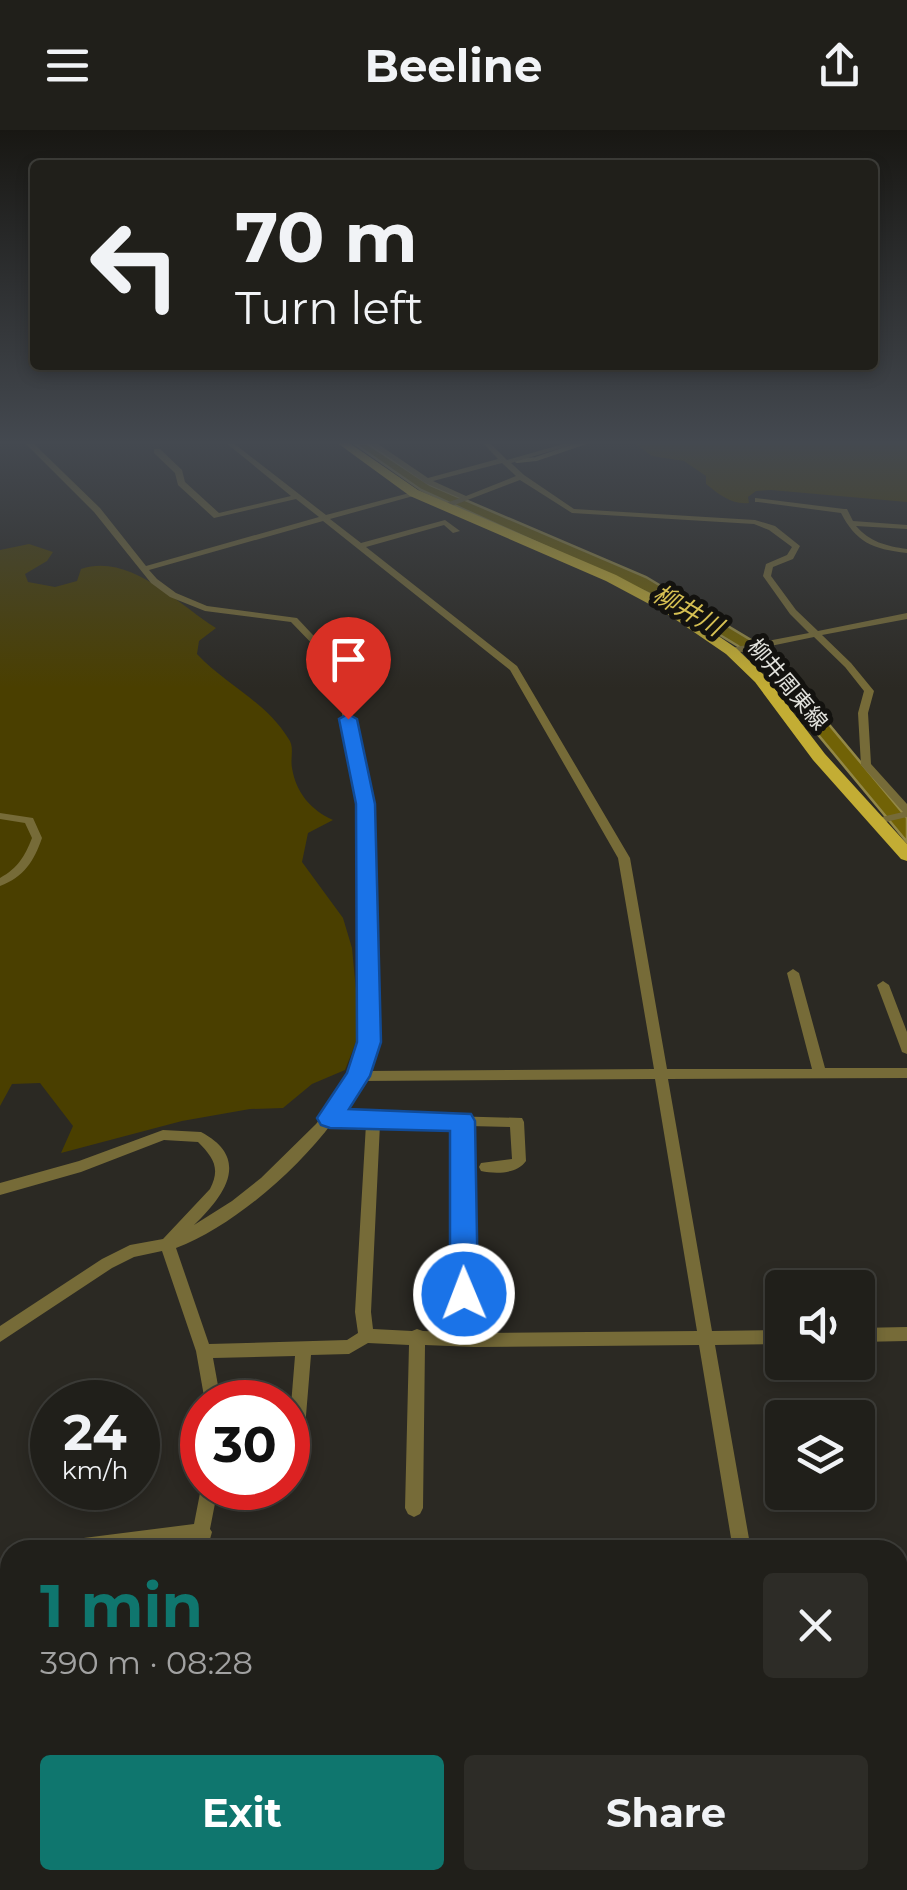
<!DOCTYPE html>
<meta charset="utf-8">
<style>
:root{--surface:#201f1a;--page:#2d2c27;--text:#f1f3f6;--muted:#a2a2a2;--line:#3d3d39;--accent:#0f766e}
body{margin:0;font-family:Montserrat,"Noto Sans JP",sans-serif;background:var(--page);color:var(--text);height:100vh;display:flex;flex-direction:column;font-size:38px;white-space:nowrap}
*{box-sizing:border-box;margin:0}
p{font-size:32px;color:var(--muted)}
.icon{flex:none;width:55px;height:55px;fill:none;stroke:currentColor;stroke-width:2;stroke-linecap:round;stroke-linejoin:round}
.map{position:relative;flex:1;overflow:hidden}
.panel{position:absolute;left:0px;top:1410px;width:908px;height:350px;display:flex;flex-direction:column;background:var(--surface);border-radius:30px 30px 0 0;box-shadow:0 5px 15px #0003,0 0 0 2px var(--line)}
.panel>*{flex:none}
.top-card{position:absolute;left:30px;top:30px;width:848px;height:210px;border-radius:10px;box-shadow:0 5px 15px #0003,0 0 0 2px var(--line);background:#201f1a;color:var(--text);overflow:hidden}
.tools{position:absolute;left:765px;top:1140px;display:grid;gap:20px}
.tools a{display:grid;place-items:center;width:110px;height:110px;border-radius:10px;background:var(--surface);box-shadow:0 5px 15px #0003,0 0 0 2px var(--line);font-size:50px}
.speed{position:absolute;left:30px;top:1250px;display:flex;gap:20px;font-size:50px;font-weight:700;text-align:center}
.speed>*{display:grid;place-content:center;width:130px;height:130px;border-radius:50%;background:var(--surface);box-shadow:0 5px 15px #0003,0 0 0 2px var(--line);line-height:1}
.speed small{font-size:25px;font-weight:400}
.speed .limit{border:15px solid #d22;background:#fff;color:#111}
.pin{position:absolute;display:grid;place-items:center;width:85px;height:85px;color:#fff;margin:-102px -42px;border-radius:50% 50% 50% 0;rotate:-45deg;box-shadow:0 0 10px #0007}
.pin .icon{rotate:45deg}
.me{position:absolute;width:110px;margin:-55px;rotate:359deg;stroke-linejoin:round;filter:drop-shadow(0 0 8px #0008)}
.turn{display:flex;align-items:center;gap:35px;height:210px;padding:0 40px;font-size:45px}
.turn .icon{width:130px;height:130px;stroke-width:2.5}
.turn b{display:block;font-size:70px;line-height:85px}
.round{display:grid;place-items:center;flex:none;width:105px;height:105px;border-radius:10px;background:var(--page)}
.summary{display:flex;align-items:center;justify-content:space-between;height:170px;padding:0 40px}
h1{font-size:60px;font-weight:700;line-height:75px;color:var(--accent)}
.primary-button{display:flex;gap:20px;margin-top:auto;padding:20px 40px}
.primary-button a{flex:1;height:115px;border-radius:10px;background:var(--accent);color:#fff;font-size:40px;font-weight:700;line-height:115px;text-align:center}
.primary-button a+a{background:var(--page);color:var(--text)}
header{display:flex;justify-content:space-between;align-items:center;height:130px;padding:0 40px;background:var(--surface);font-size:45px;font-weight:700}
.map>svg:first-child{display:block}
.green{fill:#4a3f00}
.water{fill:#716206;stroke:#938846;stroke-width:2.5}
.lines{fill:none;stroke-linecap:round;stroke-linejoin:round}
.stream{stroke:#938846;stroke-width:4}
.street{fill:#766b38;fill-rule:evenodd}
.secondary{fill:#a19038;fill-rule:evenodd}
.primary{fill:#c3ad34;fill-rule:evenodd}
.route{fill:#1a73e8;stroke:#114b97;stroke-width:2.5}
.labels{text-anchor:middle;stroke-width:10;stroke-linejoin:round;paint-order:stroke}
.far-street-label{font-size:22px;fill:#e2e2dd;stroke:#13120f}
.far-water-label{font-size:25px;font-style:italic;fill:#d6c053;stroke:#13120f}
</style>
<header><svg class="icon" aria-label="menu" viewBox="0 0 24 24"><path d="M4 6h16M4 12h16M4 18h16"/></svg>Beeline<svg class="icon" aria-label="share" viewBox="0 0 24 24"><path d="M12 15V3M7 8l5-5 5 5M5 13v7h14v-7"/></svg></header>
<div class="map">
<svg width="907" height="1760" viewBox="0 0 907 1760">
<rect width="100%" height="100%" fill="#2b2923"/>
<g class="green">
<path d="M 633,312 L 907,312 L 907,372 L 771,360 L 756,361 L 748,367 L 749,373 C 731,375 719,364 706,354 L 706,346 L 684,331 L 652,326 Z"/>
<path d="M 29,414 L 53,422 L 47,431 L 25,444 L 28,452 L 55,457 L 77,451 L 81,439 C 129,422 178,474 216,498 L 199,511 L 197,524 C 226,555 265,571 288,608 C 295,617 290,627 292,638 C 296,663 311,680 333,690 L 308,703 L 302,732 L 343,788 L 352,818 L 360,902 L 345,940 L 312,954 L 283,978 L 250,979 L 182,991 L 61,1023 L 73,996 L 40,953 L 12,954 L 0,976 L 0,420 Z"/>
</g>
<polygon class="water" points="352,312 365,312 430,355 646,447 766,519 907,688 907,712 762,537 738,516 659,468 421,360"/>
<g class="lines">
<polyline class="stream" points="517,331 536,329 586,312"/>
<g class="street">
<path d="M 24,312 L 32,312 L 100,378 L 146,436 L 319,387 L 296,369 L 214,388 L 178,355 L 175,343 L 154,323 L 154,319 L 160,319 L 182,340 L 185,352 L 219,383 L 291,366 L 225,312 L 232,312 L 326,385 L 417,361 L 417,365 L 330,389 L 361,413 L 445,390 L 460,401 L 453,403 L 444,395 L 366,417 L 517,536 L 630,728 L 667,939 L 812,939 L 787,843 L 793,839 L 799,843 L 825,938 L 907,938 L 907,948 L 668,949 L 712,1201 L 782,1200 L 782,1214 L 715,1215 L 751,1420 L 733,1420 L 699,1215 L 474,1217 L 425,1215 L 423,1378 L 420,1384 L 414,1387 L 408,1384 L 405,1378 L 409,1215 L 368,1213 L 349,1224 L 311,1225 L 303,1322 L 301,1328 L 295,1330 L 289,1328 L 288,1312 L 295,1226 L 213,1228 L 221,1272 L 205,1272 L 196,1221 L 162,1121 L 134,1127 L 112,1138 L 0,1212 L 0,1196 L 102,1129 L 130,1115 L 163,1109 L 210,1059 C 221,1038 213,1027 198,1012 L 164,1010 L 81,1042 L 0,1065 L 0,1053 L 79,1031 L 163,1000 L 201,1002 C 252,1029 224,1066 194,1095 L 232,1071 L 261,1048 L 316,994 L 338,965 L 353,940 L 363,912 L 362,750 L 359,686 L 351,623 L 338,566 L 319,521 L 291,492 L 205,481 L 170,467 L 151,453 L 94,382 ZM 323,391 L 510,540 L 618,728 L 654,939 L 366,941 L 375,912 L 373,750 L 369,686 L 361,623 L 348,566 L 327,520 L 297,488 L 207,476 L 176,463 L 157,449 L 149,440 ZM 655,949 L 697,1201 L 471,1203 L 473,1198 L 469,996 L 510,997 L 512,1029 L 481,1033 L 479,1037 L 481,1041 C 496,1044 517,1044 526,1031 L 524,992 L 522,988 L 340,983 L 360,951 ZM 332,993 L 366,994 L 355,1182 L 358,1203 L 347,1210 L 209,1214 L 176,1118 C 232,1097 296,1041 332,993 ZM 380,994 L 455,996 L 457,1196 L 453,1202 L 423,1201 L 417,1199 L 412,1201 L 373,1199 L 371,1182 Z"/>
<path d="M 367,312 L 375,312 L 428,348 L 498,329 L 482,312 L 489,312 L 507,330 L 570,312 L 579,312 L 578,313 L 511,333 L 524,345 L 574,379 L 755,390 L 775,396 L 800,416 L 793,429 L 773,437 L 771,446 L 796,480 L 818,501 L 907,483 L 907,489 L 822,505 L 851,533 L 874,561 L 868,583 L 871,634 L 907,674 L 907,687 L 877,694 L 872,691 L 873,689 L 903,682 L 861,635 L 858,583 L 864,561 L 845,537 L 814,507 L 731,524 L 726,521 L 731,518 L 809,503 L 790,484 L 763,446 L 766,434 L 787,425 L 792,417 L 769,400 L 754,394 L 572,383 L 520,350 L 444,379 L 440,377 L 441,375 L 460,368 L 425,353 ZM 502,333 L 516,346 L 466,366 L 433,351 Z"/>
<path d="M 755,368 L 844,379 L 847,379 L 853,391 L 907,395 L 907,399 L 856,396 C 870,412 886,416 907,419 L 907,423 C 872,419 856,412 841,383 L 758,372 L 755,372 Z"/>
<path d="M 0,683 L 33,688 L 42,708 C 34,731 24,747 0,756 L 0,748 C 18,738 25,726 32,708 L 25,693 L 0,689 Z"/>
<polygon points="883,851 889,855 907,902 907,924 902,922 901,919 877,855"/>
<polygon points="907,1197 907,1211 858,1212 858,1198"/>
<polygon points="202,1353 202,1358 218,1358 210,1399 212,1402 207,1420 189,1420 191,1412 130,1420 51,1420 54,1414 60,1411 194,1394"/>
<polygon points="10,1426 10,1444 0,1447 0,1429"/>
<polygon points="56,1750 76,1750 72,1760 52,1760"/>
<polygon points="785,1750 805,1750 806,1760 786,1760"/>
</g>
<polygon class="secondary" points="73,1750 142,1750 137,1760 69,1760"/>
<g class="primary">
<polygon points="336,312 348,312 418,360 616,445 676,477 736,518 765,546 825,624 907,714 907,731 901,729 813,630 755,552 726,524 666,483 606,451 410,366"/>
<polygon points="907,1551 907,1581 898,1583 898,1553"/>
<rect x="501" y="1750" width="34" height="10"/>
</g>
</g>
<linearGradient id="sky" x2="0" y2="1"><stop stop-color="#181713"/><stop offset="0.56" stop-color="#444950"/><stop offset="1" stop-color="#444950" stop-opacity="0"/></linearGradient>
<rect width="907" height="558" fill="url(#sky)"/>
<polygon class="route" points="348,584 357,589 375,674 381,912 370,946 349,979 471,984 475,991 478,1164 474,1172 464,1176 454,1172 450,1164 450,1001 330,998 321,995 317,988 347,943 357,912 356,674 339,589"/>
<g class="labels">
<g class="far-street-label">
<text transform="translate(788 554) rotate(50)" y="8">柳井周東線</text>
</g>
<g class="far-water-label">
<text transform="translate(688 480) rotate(30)" y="9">柳井川</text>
</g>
</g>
</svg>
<div class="tools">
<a><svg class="icon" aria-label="sound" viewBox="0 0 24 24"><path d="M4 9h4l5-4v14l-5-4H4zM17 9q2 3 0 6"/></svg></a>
<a><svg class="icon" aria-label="layers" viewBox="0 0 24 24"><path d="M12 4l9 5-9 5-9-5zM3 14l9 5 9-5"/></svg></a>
</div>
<div class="speed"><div>24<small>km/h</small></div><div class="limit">30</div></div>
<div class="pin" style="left:348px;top:589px;background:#d93025"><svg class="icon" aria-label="arrive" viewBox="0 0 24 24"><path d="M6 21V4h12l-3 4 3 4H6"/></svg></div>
<svg class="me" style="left:464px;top:1164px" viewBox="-20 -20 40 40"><circle r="17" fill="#1a73e8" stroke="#fff" stroke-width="3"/><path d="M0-11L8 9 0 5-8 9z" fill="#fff"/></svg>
<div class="top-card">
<div class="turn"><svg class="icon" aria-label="left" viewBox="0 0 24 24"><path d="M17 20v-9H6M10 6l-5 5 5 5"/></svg><div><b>70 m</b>Turn left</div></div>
</div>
<section class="panel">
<div class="summary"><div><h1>1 min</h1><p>390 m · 08:28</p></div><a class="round"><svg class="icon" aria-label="close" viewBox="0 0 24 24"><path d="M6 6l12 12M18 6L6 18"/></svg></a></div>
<div class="primary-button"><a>Exit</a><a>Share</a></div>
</section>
</div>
